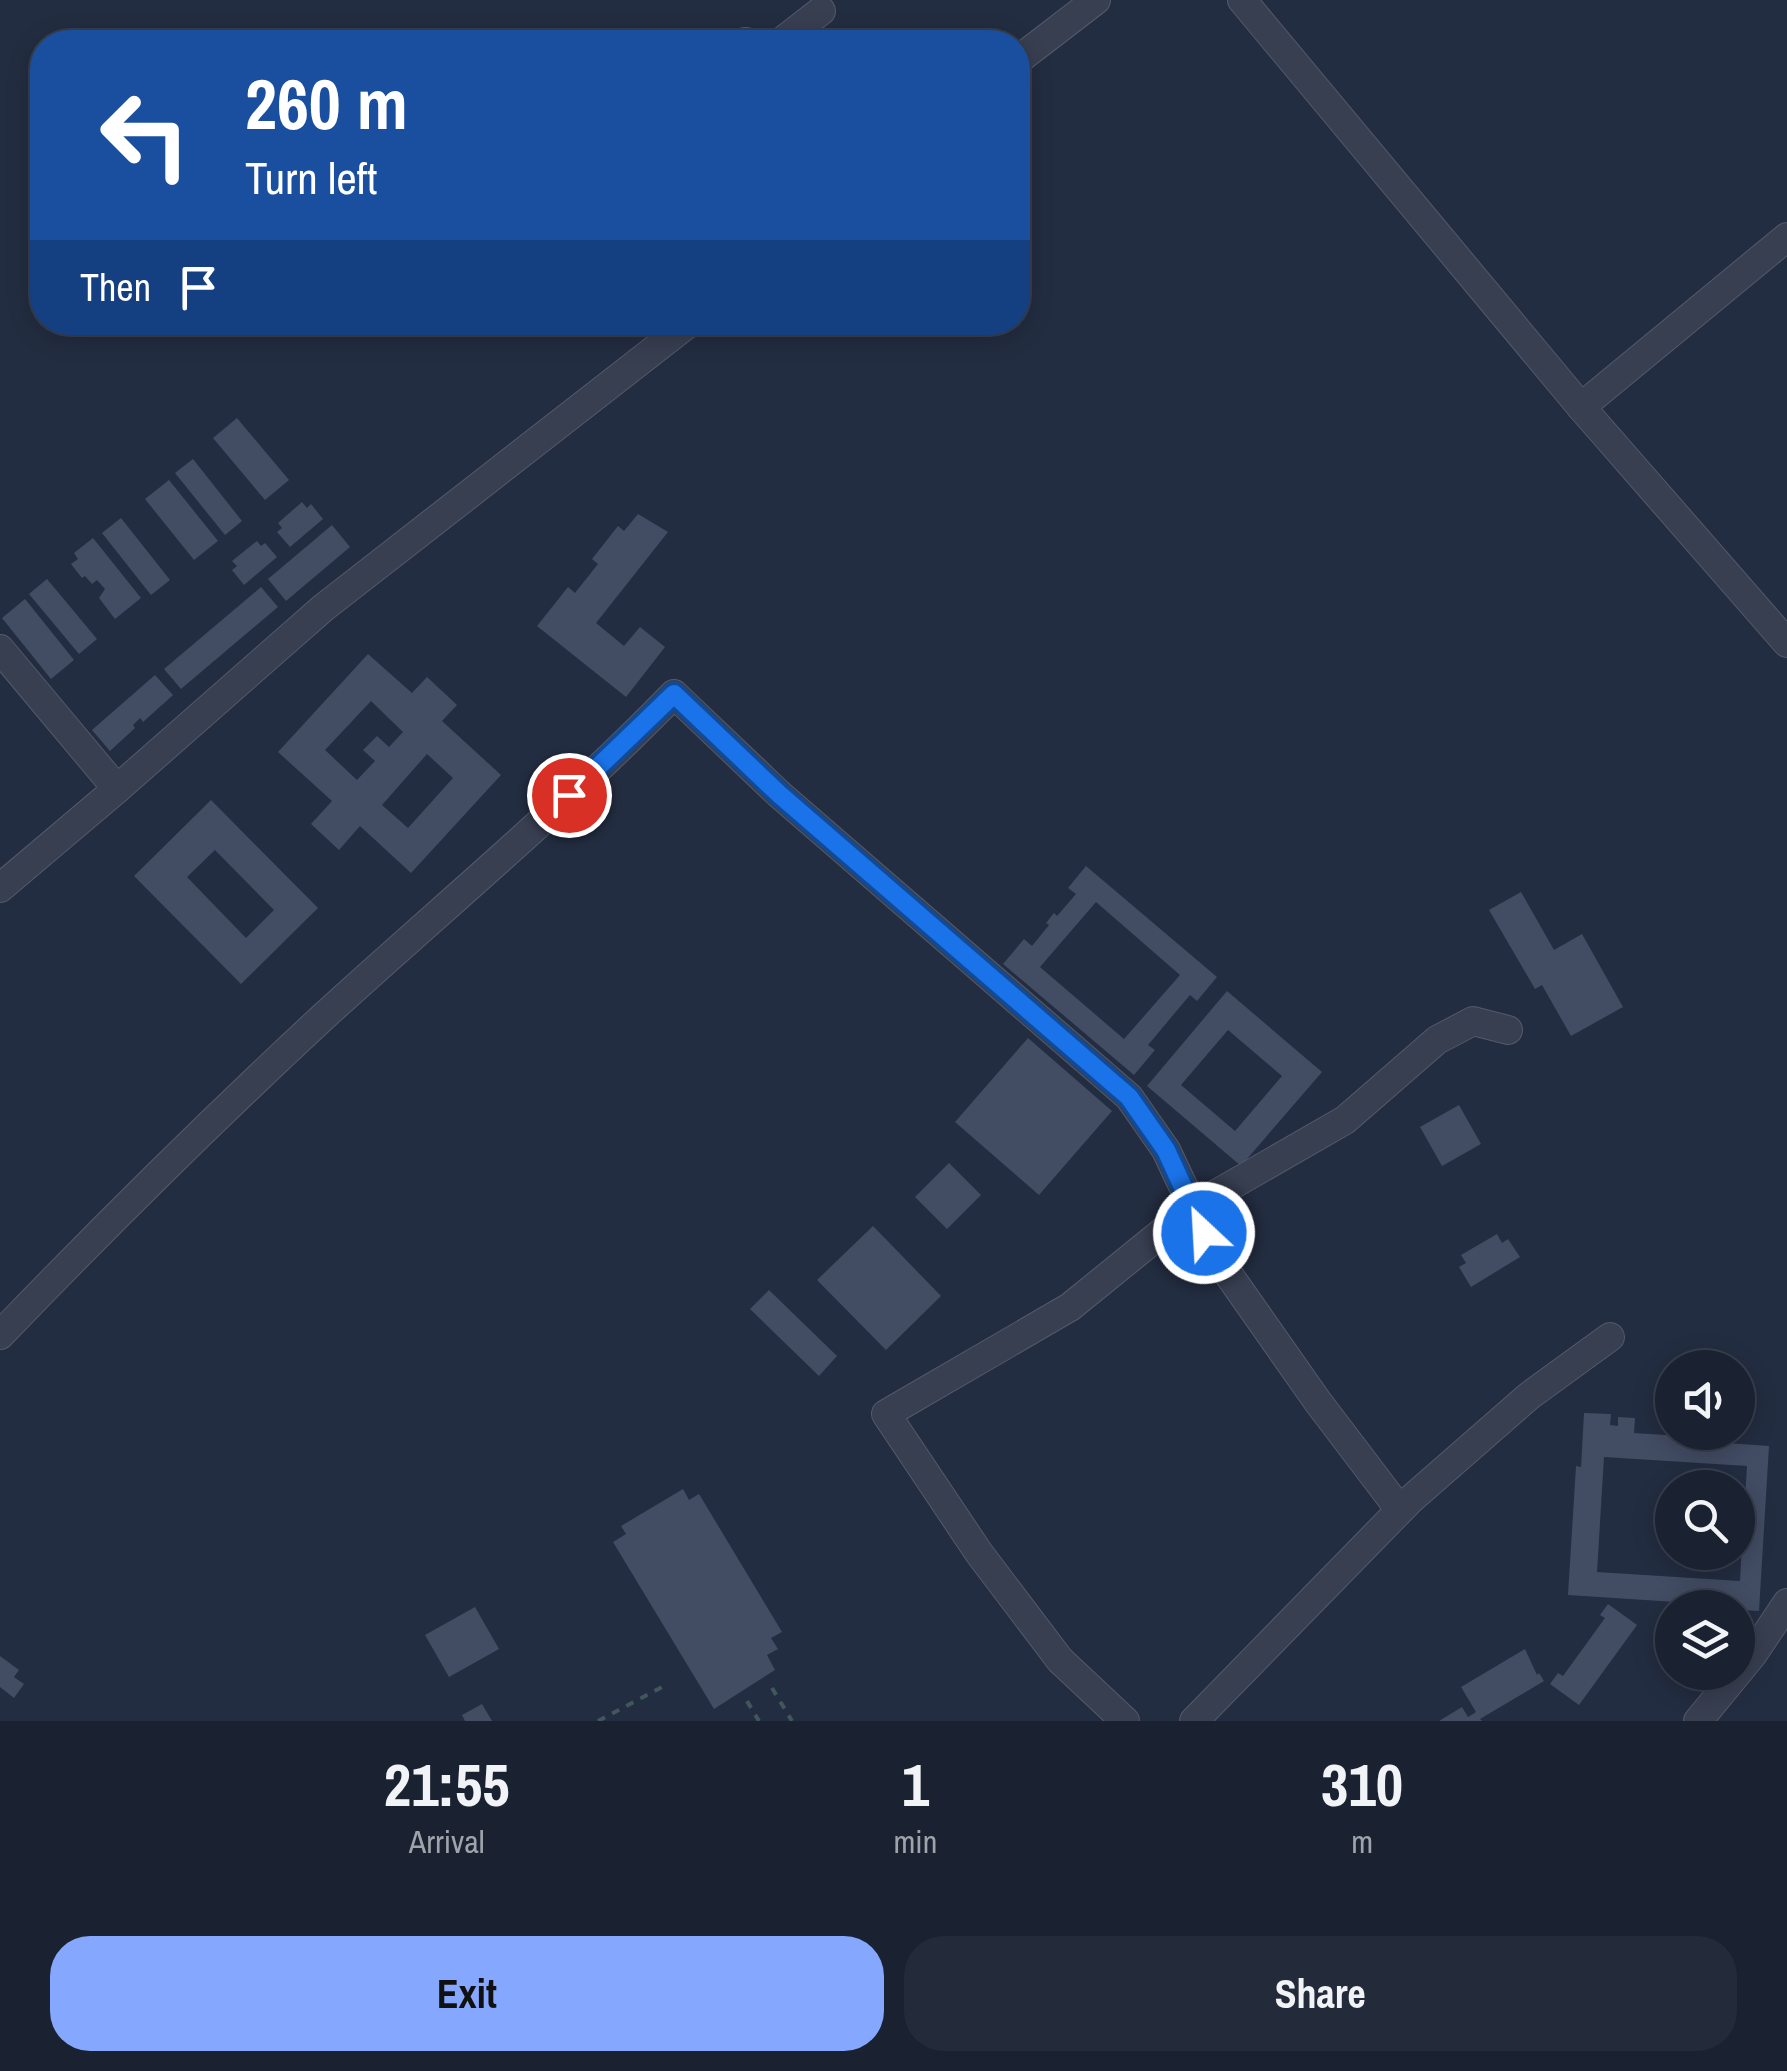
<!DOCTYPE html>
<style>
:root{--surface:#1a2231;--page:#232a39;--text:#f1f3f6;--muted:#9fa4ab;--line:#383f4d;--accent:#86a7fe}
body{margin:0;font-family:"Archivo Narrow",sans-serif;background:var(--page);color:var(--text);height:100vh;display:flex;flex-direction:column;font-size:38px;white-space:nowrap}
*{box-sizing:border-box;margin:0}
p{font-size:32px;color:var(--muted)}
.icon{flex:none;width:55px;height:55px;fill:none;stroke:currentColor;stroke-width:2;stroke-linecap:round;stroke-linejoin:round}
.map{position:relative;height:1721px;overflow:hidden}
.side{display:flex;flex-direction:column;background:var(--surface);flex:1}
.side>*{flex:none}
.guide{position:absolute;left:30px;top:30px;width:1000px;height:305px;border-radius:40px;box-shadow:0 5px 25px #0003,0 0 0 2px var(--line);background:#1a4fa0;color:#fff;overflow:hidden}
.tools{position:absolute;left:1655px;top:1350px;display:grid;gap:20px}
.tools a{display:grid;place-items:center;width:100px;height:100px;border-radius:50%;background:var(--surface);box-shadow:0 5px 25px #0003,0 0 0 2px var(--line);font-size:50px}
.pin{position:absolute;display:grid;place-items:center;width:85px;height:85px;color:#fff;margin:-42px;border:5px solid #fff;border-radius:50%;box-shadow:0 2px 10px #0007}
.me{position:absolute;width:110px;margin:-55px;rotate:335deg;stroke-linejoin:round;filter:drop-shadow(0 0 8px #0008)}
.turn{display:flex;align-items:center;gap:35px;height:210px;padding:0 50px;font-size:45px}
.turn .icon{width:130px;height:130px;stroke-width:2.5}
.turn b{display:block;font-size:70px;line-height:85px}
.then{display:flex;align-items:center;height:95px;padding:0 50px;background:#0003;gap:20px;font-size:38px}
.eta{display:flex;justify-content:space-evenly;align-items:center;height:170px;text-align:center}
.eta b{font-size:60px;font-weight:700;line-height:70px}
.button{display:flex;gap:20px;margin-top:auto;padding:20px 50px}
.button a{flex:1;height:115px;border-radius:40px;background:var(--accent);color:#111;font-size:40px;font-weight:700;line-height:115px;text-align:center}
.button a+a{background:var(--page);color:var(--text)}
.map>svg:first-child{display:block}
.building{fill:#424c63;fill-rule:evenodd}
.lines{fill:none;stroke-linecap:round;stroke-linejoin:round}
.minor-casing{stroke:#535a6b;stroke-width:30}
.path{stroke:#41575c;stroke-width:4;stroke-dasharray:8 8;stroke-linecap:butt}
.minor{stroke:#383f51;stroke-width:28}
.route-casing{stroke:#114b97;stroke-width:25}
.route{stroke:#1a73e8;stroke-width:18}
</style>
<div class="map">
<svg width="1787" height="1721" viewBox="0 0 1787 1721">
<rect width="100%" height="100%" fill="#232d41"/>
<g class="building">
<polygon points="237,418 289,480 265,500 213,438"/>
<polygon points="193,459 242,521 225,535 175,473"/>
<polygon points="169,480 218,541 194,560 145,499"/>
<polygon points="302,502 307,508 311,504 323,519 290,547 277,532 282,528 278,523"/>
<polygon points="638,514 668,532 596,623 624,646 640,627 665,647 626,697 537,626 568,587 575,593 598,564 592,559 618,526 624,531"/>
<polygon points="121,518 170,580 151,595 102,533"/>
<polygon points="332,525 350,547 286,601 268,579"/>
<polygon points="93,538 141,598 115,619 99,598 105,589 97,580 92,584 85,576 82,578 71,564 78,559 74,553"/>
<polygon points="257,541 261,546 265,543 277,557 244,585 232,570 237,566 232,561"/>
<polygon points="47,579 97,639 79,654 29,594"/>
<polygon points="261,587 278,607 181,689 164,669"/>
<polygon points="25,599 74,660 51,679 2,618"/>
<path d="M 368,654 L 412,693 L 427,677 L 457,705 L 442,721 L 501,775 L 411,873 L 360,826 L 339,850 L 311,824 L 332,801 L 278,752 ZM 371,701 L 403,732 L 389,747 L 377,736 L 363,750 L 375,761 L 357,780 L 325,750 ZM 427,754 L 453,778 L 408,828 L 382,805 Z"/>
<polygon points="155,675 173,695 143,722 140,718 133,725 135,728 110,751 92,730"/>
<path d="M 211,800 L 318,908 L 241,984 L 134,876 ZM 215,850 L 274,910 L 246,938 L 187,877 Z"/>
<path d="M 1086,866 L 1217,977 L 1197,1001 L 1190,995 L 1148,1045 L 1155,1050 L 1134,1075 L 1003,964 L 1024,939 L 1032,946 L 1049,925 L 1046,923 L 1054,913 L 1057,916 L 1076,894 L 1068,888 ZM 1096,902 L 1180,975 L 1124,1039 L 1040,967 Z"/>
<polygon points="1521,892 1554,950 1582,934 1623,1007 1571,1036 1542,985 1535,989 1489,910"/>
<path d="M 1227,991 L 1322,1072 L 1241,1166 L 1147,1086 ZM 1228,1030 L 1282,1076 L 1235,1131 L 1181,1085 Z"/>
<polygon points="1028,1038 1112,1111 1039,1195 955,1122"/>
<polygon points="1459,1105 1481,1144 1442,1166 1420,1127"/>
<polygon points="949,1163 981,1195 947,1229 915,1197"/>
<polygon points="873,1226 941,1296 886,1350 817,1280"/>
<polygon points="1497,1234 1502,1243 1508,1239 1520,1257 1471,1287 1459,1267 1466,1263 1461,1255"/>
<polygon points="769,1290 837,1356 819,1376 750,1309"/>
<path d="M 1584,1413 L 1611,1414 L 1610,1425 L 1618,1426 L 1618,1417 L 1635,1418 L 1634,1433 L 1727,1439 L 1727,1443 L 1769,1446 L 1759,1611 L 1738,1610 L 1737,1606 L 1568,1595 L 1576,1466 L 1581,1467 ZM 1604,1457 L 1747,1466 L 1744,1515 L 1738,1515 L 1738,1524 L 1743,1525 L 1740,1581 L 1597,1572 Z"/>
<polygon points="683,1489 689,1500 699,1494 782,1632 771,1638 778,1649 767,1655 775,1670 714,1709 613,1542 626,1534 621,1526"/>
<polygon points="1608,1604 1637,1625 1579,1705 1550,1684 1558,1673 1563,1676 1605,1618 1600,1615"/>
<polygon points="475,1607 499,1649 449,1677 425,1635"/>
<polygon points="1525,1649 1537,1675 1539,1673 1544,1681 1480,1719 1482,1721 1439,1721 1462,1707 1468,1717 1476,1712 1461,1687"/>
<polygon points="0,1656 19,1670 14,1677 24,1684 14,1698 0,1687"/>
<polygon points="482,1704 492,1721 465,1721 462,1715"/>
</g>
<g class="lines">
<g class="minor-casing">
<g id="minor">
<polyline points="1242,0 1581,407"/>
<polyline points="745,42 746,42"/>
<polyline points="781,42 821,11"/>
<polyline points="1018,60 1096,0"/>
<polyline points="1787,237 1581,407 1787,643"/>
<polyline points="0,649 117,789 323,608 690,322"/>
<polyline points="0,888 117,789"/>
<path d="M 0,1335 C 105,1226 212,1120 323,1017 C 440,910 563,808 674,694 L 779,794 L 1129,1097 L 1166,1150 L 1217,1258 L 1318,1402 L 1400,1510"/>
<polyline points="1125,1721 1060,1660 979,1553 886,1414 1070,1307 1192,1208 1345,1120 1437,1040 1473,1021 1508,1030"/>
<polyline points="1194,1721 1410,1500 1529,1396 1610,1337"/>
<polyline points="1698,1721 1753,1654 1787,1603"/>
</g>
</g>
<g class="path">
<polyline points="772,1688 792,1721"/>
<polyline points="747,1701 759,1721"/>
<polyline points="598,1721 666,1685"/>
</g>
<use href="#minor" class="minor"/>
</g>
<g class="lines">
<g class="route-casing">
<polyline id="route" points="569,795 674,694 779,794 1129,1097 1166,1150 1204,1233"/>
</g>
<use href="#route" class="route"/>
</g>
</svg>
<div class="tools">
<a><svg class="icon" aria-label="sound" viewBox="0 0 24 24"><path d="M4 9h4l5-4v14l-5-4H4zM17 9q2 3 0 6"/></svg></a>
<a><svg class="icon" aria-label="search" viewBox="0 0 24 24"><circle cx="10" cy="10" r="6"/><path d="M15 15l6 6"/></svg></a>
<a><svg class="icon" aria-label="layers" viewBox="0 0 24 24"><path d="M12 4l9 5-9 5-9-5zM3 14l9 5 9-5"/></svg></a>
</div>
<div class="pin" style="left:569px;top:795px;background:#d93025"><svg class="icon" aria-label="arrive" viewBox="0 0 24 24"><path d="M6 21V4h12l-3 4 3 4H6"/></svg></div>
<svg class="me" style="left:1204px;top:1233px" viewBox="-20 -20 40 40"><circle r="17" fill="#1a73e8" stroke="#fff" stroke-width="3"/><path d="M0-11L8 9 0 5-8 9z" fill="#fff"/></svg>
<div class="guide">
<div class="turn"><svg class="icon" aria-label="left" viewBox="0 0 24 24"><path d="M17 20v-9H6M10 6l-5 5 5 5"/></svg><div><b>260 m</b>Turn left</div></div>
<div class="then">Then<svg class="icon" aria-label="arrive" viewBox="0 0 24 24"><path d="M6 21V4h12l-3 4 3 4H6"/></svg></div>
</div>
</div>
<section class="side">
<div class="eta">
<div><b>21:55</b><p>Arrival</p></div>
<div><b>1</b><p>min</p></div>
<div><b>310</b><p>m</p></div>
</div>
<div class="button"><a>Exit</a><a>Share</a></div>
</section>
